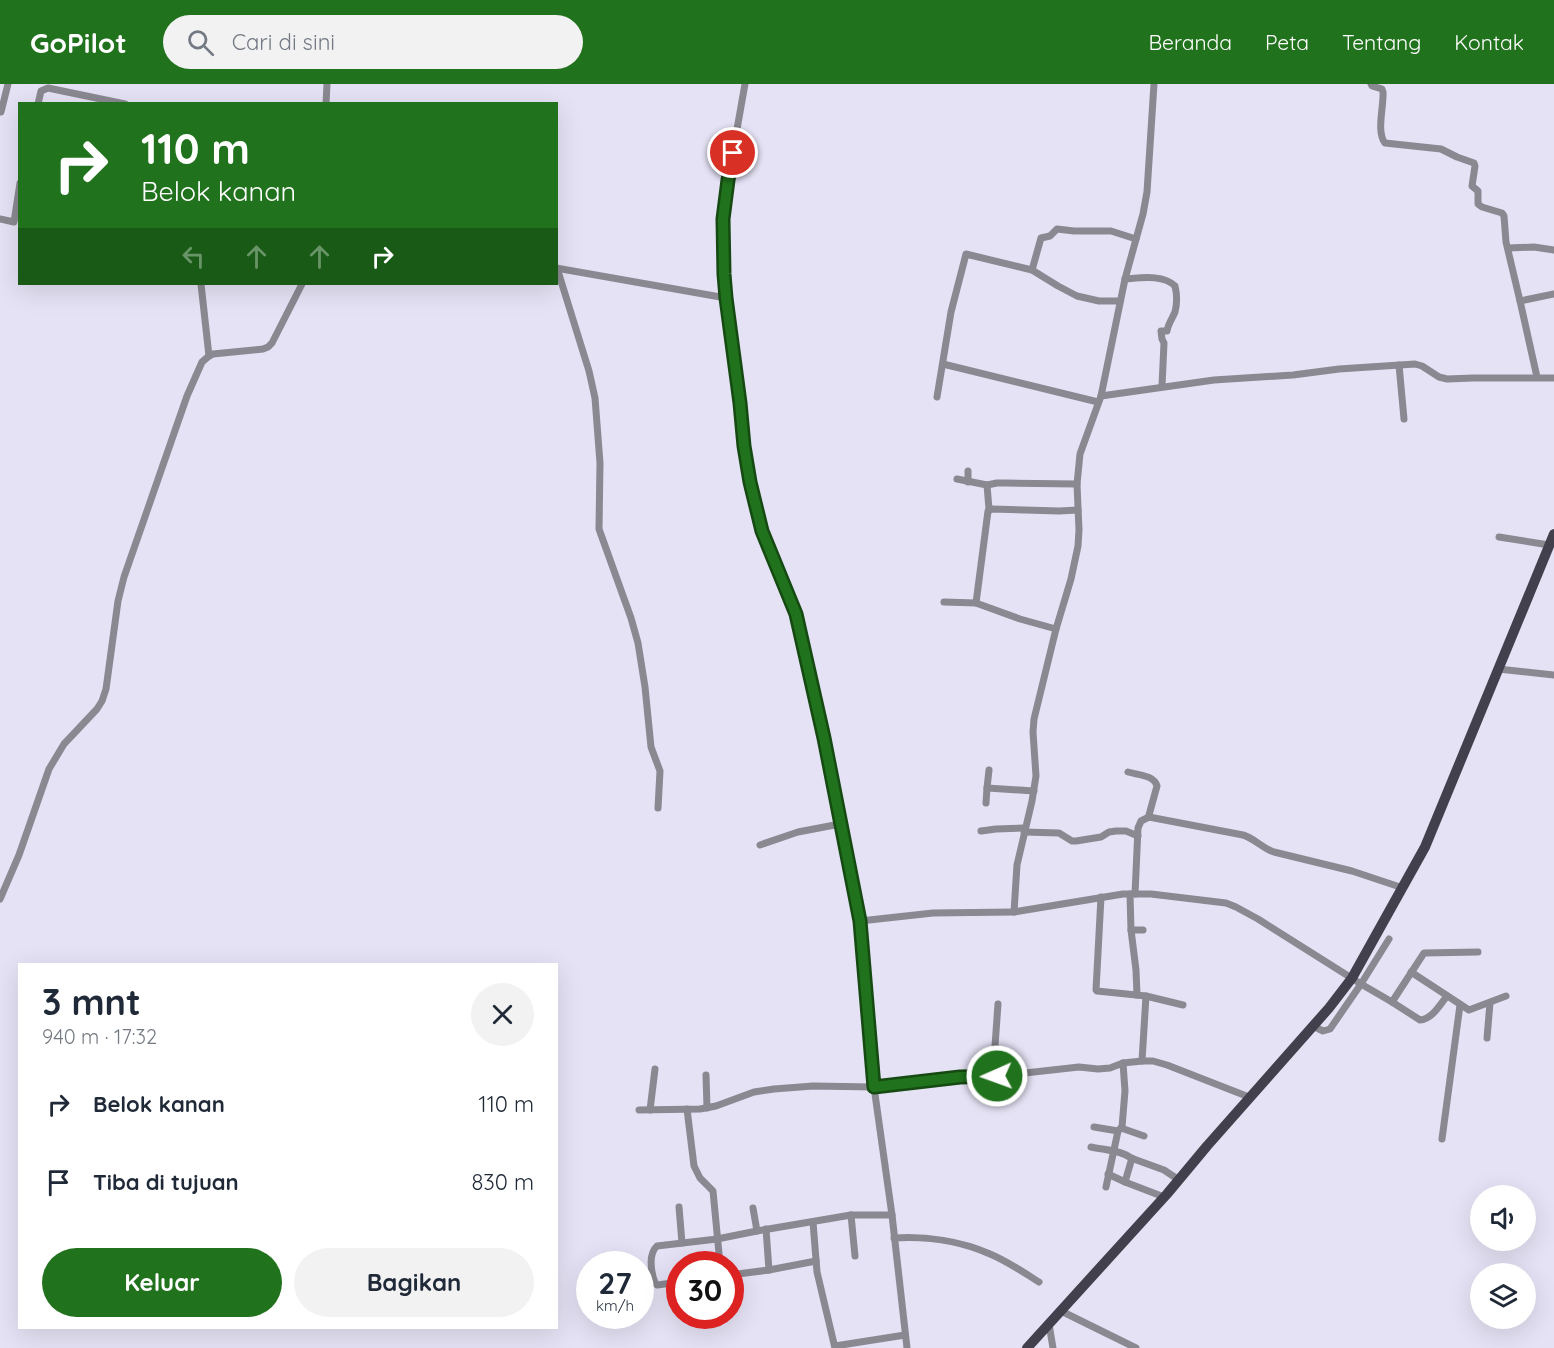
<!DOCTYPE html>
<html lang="id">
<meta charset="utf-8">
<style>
:root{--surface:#fff;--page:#f2f2f3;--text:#1f2937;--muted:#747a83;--accent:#20721c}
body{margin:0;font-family:Quicksand,sans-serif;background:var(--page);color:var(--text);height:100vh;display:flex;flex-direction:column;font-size:22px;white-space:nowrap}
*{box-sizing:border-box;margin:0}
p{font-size:20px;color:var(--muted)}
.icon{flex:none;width:33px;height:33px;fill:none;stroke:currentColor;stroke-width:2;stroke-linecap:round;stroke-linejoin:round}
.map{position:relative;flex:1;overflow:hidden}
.sheet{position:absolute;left:18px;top:879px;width:540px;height:366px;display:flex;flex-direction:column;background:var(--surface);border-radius:0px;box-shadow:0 6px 24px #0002}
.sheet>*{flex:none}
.top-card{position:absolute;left:18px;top:18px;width:540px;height:183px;border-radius:0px;box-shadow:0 6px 24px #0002;background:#20721c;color:#fff;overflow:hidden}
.controls{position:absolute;left:1470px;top:1101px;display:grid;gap:12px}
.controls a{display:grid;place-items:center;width:66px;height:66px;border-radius:50%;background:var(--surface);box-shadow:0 6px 24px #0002;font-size:30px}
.speed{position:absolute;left:576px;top:1167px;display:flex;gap:12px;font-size:30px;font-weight:700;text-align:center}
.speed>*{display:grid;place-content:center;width:78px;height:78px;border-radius:50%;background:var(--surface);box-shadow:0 6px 24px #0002;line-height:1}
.speed small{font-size:15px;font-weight:400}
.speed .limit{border:9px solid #d22;background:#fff;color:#111}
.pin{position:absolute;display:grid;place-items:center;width:51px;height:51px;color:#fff;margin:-26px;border:3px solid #fff;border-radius:50%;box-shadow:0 2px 6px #0007}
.me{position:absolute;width:66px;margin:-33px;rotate:268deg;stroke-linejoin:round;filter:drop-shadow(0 0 4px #0008)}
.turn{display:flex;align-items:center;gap:21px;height:126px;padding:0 24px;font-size:27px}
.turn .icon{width:78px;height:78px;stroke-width:2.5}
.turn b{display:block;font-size:42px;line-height:51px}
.lanes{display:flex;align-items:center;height:57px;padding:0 24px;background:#0003;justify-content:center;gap:30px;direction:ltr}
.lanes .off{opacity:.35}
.round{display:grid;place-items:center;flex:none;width:63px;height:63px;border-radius:32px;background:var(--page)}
.head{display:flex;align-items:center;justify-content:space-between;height:102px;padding:0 24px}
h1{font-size:36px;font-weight:700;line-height:45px}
.primary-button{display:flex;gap:12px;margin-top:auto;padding:12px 24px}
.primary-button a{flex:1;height:69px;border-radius:36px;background:var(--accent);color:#fff;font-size:24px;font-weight:700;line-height:69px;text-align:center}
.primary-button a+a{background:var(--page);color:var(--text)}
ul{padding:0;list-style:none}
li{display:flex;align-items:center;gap:18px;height:78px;padding:0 24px}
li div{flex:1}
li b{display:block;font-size:22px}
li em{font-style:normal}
header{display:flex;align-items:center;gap:36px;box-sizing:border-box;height:84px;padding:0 30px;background:var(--accent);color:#fff}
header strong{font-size:28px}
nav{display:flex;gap:33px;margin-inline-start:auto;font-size:21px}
.search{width:420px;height:54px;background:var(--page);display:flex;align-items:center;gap:15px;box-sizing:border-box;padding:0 21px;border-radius:33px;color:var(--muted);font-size:22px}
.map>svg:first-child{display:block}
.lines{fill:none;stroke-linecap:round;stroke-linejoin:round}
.minor{stroke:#8a8991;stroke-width:7}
.primary{stroke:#42404d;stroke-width:10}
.route-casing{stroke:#154a12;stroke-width:15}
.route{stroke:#20721c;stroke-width:10}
</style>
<header>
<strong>GoPilot</strong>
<div class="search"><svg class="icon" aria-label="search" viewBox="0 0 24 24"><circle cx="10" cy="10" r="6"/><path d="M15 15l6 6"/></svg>Cari di sini</div>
<nav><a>Beranda</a><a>Peta</a><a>Tentang</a><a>Kontak</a></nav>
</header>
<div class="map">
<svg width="1554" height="1264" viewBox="0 0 1554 1264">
<rect width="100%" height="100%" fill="#e5e2f5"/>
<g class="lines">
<g class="minor">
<polyline points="745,0 728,96 723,135 726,214 740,319 741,341 750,398 763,447 796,530 813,599 860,837 874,1003 892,1131 907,1264"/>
<path d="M 1154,0 L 1147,108 L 1143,130 L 1125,195 L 1101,312 L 1080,370 L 1077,400 L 1079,446 L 1078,462 L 1071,495 L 1056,545 L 1034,635 L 1033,648 L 1036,692 L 1032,717 L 1017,781 L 1014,828 L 1123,810 L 1151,810 L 1226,819 L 1236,823 L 1258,835 L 1361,900 L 1392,918 L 1420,936 C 1432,935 1439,922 1447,912"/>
<path d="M 1371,0 L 1372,2 L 1382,5 L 1383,8 C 1384,22 1376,48 1385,59 L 1441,65 L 1457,73 L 1474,79 L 1475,82 L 1472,102 L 1478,107 L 1478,120 L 1482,123 L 1502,129 L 1504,132 L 1506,158 L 1520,217"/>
<polyline points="38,20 41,7 48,4 125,20"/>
<polyline points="326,20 327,0"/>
<polyline points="1,28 8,0"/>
<polyline points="0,135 14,138 20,99"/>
<polyline points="1508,164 1534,163 1554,166"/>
<polyline points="556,184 726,214"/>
<polyline points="557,184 589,287 595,314 600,379 599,445 631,534 638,559 645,603 651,663 660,687 658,724"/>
<polyline points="1032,186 1041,154 1050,152 1057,145 1074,147 1111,147 1136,155"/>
<path d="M 1125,195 C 1140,194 1163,190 1175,202 C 1177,210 1177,220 1175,228 C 1172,235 1168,240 1167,247 L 1161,247 L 1162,255 L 1164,259 L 1162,302"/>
<polyline points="201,200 209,272"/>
<polyline points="943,280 1098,318"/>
<polyline points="1399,281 1404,335"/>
<polyline points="1537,293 1520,217 1554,210"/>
<polyline points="1101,312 1214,296 1293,291 1339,285 1415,280 1422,282 1439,293 1447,295 1473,294 1554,294"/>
<polyline points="937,313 951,228 966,170 1032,186 1058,202 1077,212 1099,217 1120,217"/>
<polyline points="957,395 987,401 989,425"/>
<polyline points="968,398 968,387"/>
<polyline points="987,401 997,399 1006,399 1077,400"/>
<polyline points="1499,453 1549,461"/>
<polyline points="944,518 976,519"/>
<polyline points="1056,545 1020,535 976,519 988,427 992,425 1059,427 1078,426"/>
<polyline points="1498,585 1554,591"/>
<polyline points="989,686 987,704 1034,707"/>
<path d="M 1128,688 C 1138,691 1154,691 1157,702 L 1149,731 L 1149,733 L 1243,751 C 1254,754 1262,764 1274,768 L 1352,787 L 1403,804"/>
<polyline points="986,719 987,704"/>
<polyline points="981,747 996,745 1025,744"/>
<polyline points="1024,748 1059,749 1072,757 1076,757 1101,753 1109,748 1116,747 1126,747 1138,752"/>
<polyline points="760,761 798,748 840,740"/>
<polyline points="1130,810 1131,846 1136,886 1137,911"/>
<polyline points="1135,810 1138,744 1141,737 1149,733"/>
<polyline points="1101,813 1096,906 1097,907 1146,912 1183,921"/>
<polyline points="0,815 19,771 49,685 64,660 97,625 102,617 106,605 118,517 124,493 187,312 202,278 209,272 213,270 263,265 268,263 272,259 302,200"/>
<polyline points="860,837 933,829 1014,828"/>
<polyline points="1131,846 1143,846"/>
<polyline points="1411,888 1469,926 1506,912"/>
<polyline points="1392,918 1424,869 1478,868"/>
<polyline points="1313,942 1323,947 1330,945 1361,900 1389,855"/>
<polyline points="1487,954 1490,919"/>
<polyline points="1142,977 1146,912"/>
<polyline points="706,991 707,1024"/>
<polyline points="997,992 998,968 995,962 998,920"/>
<polyline points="687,1025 694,1082 700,1094 713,1107 720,1180"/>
<polyline points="639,1026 700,1025 716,1022 754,1008 774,1005 813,1002 874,1003 960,993 997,992 1079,983 1098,985 1110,984 1123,979 1142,977 1153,977 1167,981 1249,1013"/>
<polyline points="650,1026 655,985"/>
<polyline points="1094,1043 1118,1047"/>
<polyline points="1121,1044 1144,1052"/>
<polyline points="1442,1055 1460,921"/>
<path d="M 1091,1063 C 1104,1066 1120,1066 1131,1074 L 1164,1086 L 1179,1096"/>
<polyline points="1132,1074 1125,1098 1164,1113"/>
<polyline points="1108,1090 1125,1098"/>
<polyline points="1106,1103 1118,1047 1122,1043 1125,1007 1123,979"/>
<polyline points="679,1123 682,1159"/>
<polyline points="753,1124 757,1147"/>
<polyline points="851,1131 855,1172"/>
<polyline points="813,1138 817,1188 835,1264"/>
<polyline points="766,1145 769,1186"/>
<path d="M 894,1154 C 926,1152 961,1157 990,1170 C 1007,1177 1023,1188 1039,1198"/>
<polyline points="730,1191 769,1186 816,1177"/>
<path d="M 680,1198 L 657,1201 L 655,1199 C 651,1188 648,1170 657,1162 L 717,1155 L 757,1147 L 851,1131 L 892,1131"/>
<polyline points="1061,1227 1136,1264"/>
<polyline points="1049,1240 1053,1264"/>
<polyline points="835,1262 905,1251"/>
</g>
<polyline class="primary" points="1027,1264 1167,1110 1207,1062 1329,924 1352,894 1425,763 1554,450"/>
</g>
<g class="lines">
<g class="route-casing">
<polyline id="route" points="733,69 728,96 723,135 724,190 726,214 740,319 744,362 750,398 762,447 796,530 824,654 860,837 874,1003 960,993 997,992"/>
</g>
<use href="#route" class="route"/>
</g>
</svg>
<div class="controls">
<a><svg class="icon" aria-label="sound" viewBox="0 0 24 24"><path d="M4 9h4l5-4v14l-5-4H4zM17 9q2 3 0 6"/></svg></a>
<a><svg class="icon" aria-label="layers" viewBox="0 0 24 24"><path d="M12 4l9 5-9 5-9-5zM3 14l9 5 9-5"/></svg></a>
</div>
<div class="speed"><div>27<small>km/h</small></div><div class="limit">30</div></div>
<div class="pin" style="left:733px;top:69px;background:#d93025"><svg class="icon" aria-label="arrive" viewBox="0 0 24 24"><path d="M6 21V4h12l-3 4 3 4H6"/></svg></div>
<svg class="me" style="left:997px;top:992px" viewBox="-20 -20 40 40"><circle r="17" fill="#20721c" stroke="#fff" stroke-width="3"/><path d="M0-11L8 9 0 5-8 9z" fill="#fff"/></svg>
<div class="top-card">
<div class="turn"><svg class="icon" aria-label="right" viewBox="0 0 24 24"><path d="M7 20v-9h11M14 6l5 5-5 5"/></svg><div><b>110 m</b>Belok kanan</div></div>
<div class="lanes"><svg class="icon off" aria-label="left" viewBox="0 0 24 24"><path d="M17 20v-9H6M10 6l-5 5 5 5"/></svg><svg class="icon off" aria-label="ahead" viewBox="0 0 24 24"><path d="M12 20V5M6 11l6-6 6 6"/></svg><svg class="icon off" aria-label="ahead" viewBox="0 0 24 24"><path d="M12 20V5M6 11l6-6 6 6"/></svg><svg class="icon" aria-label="right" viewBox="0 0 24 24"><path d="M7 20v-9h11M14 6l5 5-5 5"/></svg></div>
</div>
<section class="sheet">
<div class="head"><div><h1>3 mnt</h1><p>940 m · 17:32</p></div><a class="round"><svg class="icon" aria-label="close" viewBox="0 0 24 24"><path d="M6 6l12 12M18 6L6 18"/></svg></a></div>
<ul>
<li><svg class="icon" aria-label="right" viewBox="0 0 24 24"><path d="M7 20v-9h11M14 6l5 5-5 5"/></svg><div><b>Belok kanan</b></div><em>110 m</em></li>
<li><svg class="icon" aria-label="arrive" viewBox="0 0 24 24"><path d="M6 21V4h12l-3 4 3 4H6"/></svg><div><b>Tiba di tujuan</b></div><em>830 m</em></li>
</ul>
<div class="primary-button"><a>Keluar</a><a>Bagikan</a></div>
</section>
</div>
